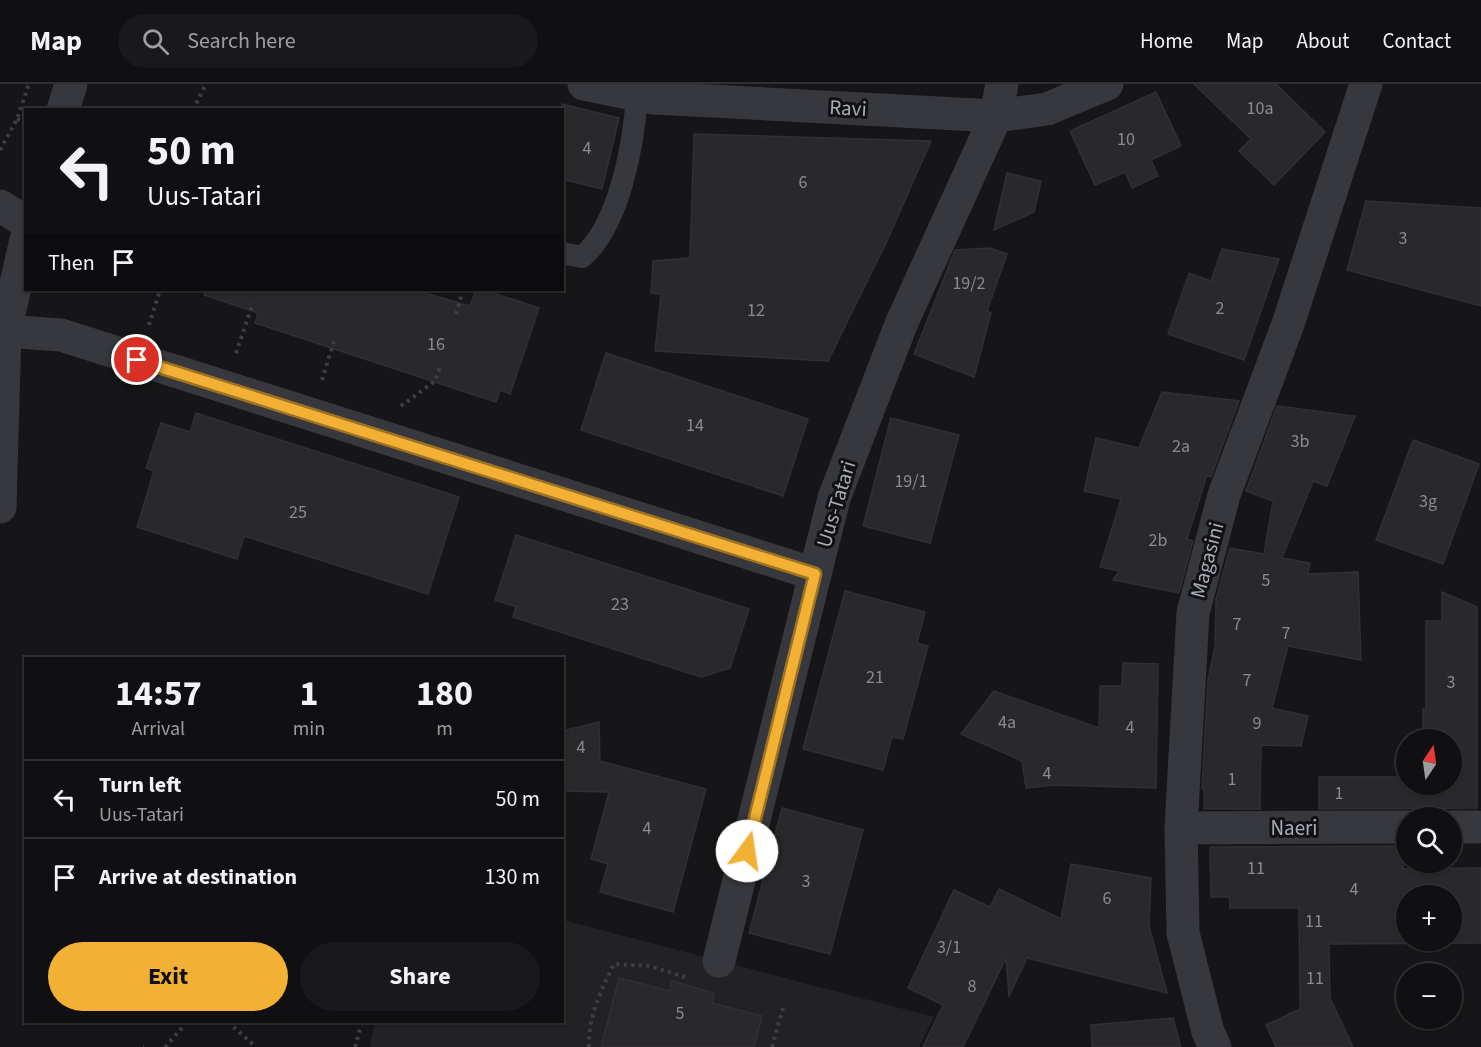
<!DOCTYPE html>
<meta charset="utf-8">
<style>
:root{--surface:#101012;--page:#19191b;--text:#f1f3f6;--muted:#9c9d9f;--line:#303032;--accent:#f2b134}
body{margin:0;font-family:"Source Sans 3",sans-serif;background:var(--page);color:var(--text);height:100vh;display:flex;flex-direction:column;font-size:22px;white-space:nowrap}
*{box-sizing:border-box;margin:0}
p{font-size:20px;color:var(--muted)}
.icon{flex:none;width:33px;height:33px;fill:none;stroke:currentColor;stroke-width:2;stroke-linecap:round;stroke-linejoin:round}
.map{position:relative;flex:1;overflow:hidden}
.drawer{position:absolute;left:24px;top:573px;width:540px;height:366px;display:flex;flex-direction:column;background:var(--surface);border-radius:0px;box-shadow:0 2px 4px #0004,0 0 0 2px var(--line)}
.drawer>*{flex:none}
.top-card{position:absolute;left:24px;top:24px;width:540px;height:183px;border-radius:0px;box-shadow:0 2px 4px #0004,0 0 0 2px var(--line);background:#101012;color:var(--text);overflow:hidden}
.needle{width:39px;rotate:13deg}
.buttons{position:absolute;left:1396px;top:645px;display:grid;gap:12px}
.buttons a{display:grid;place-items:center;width:66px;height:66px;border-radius:50%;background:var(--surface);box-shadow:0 2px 4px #0004,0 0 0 2px var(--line);font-size:30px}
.pin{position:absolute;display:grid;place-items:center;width:51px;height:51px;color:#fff;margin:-26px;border:3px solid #fff;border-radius:50%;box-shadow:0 2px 6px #0007}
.me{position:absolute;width:66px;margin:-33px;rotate:14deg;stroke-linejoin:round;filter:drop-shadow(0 0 4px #0008)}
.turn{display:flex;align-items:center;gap:21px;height:126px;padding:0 24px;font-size:27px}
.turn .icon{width:78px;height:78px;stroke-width:2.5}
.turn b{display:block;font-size:42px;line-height:51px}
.then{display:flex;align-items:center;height:57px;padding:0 24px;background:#0003;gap:12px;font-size:22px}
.eta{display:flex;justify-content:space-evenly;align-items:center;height:102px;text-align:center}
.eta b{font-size:36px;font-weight:700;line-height:42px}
.action{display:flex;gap:12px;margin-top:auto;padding:12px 24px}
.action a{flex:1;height:69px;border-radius:36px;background:var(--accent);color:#111;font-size:24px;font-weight:700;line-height:69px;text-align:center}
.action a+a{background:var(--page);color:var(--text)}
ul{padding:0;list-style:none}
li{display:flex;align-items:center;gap:18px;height:78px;padding:0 24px;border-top:2px solid var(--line)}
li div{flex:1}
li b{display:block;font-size:22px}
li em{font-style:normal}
header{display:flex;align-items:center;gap:36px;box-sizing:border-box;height:84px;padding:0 30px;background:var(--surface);border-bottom:2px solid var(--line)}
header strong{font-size:28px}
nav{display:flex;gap:33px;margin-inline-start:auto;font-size:21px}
.search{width:420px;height:54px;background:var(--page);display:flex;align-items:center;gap:15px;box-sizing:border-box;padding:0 21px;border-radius:33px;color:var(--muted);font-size:22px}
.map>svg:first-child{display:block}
.built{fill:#222225}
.building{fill:#29292c;stroke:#303034;stroke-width:1.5;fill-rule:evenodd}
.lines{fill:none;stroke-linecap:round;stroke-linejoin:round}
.path{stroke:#3d3f44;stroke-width:4;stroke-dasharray:3 4.5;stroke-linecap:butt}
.service{stroke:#37383d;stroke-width:22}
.minor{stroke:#37383d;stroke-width:33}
.tertiary{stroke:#37383d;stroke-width:33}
.route-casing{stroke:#9d7322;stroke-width:15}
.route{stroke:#f2b134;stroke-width:10}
.labels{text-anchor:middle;stroke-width:6;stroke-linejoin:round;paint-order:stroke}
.number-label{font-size:18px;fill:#888b94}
.street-label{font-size:21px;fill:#a8adb8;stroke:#111113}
</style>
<header>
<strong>Map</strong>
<div class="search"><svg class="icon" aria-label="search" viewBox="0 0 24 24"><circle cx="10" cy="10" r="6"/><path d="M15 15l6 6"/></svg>Search here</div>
<nav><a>Home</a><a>Map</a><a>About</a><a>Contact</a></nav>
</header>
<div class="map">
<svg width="1481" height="963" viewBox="0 0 1481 963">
<rect width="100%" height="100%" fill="#161618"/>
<polygon class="built" points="563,836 743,883 934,933 919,963 370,963 375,938 562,938"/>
<g class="building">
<polygon points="1194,0 1276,0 1325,48 1274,101 1239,67 1251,55"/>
<polygon points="1156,8 1181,62 1151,76 1158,92 1132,104 1125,88 1095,101 1070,47"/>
<polygon points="562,20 619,34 602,105 562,95"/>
<polygon points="694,50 931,57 887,157 828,277 655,267 661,210 651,209 653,177 690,174"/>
<polygon points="1007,89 1041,97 1034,128 994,146"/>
<polygon points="1366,117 1481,124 1481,222 1347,186"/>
<polygon points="990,164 1007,170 987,227 991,229 974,293 914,270 955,166"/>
<polygon points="1222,165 1279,175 1244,276 1168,250 1189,189 1211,197"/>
<polygon points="205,206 415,206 470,222 476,206 484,206 539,224 510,310 500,306 496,318 255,239 258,229 204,211"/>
<polygon points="606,269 808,335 783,412 581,346"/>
<polygon points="1162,308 1239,317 1211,393 1207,391 1187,455 1193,457 1179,509 1113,496 1119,487 1100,483 1121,415 1084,407 1096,354 1139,364"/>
<polygon points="1277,322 1355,332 1327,402 1313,397 1282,474 1310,479 1308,490 1358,488 1361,576 1288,562 1272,624 1308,632 1301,662 1261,661 1260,725 1204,725 1204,705 1202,705 1208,596 1215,562 1216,515 1230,464 1264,470 1273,417 1246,407"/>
<polygon points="196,329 459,413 428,510 244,452 237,475 137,443 154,387 146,384 161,339 190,348"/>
<polygon points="891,334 959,351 930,459 863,442"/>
<polygon points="1413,356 1479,380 1443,480 1376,456"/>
<polygon points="516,451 749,525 730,584 701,593 513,533 516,523 495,516"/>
<polygon points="845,507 925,528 917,559 928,562 903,655 892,653 883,686 803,665"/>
<polygon points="1442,508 1477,523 1477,724 1319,725 1319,693 1401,693 1401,659 1407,659 1407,700 1452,700 1452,656 1423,656 1423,625 1426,625 1426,537 1442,537"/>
<polygon points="1123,579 1158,580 1156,704 1054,701 1026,704 1022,677 961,650 994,607 1099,644 1100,602 1122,602"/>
<polygon points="599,638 600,677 706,705 673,828 600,808 608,780 591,775 609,708 562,707 562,647"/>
<polygon points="782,724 863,746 830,870 749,849"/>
<path d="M 1403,762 L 1403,785 L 1481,784 L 1481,859 L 1329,860 L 1330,914 L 1353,963 L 1276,963 L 1266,941 L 1300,925 L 1299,824 L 1230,824 L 1229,813 L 1211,813 L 1210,763 ZM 1407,812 L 1452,812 L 1452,856 L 1407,856 Z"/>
<polygon points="1071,780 1151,794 1149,842 1167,909 1027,874 1009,912 1006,874 963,963 923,963 943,921 908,904 954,806 990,823 999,805 1061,835"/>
<polygon points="619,894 670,907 672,897 714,909 712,919 762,932 754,963 601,963"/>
<polygon points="1173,934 1181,963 1092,963 1091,941"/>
</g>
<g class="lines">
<g class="path">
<polyline points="193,26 206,0"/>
<polyline points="17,35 23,38"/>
<polyline points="0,66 17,35 29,0"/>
<polyline points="456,230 463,206"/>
<polyline points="149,241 160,206"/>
<polyline points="236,269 253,219"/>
<polyline points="322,296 335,254"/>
<polyline points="401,322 435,297 440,283"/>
<polyline points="228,938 256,963"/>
<polyline points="143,963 144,963"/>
<polyline points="165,963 187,938"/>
<polyline points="355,963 362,938"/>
<path d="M 589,963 C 588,933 601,906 614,880 L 649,882 L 688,894"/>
<polyline points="772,963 783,924"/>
</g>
<path class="service" d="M 562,169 L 582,173 C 620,141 634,58 637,11"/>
<g class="minor">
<polyline points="584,0 653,14 996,32 1047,25 1107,0"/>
<polyline points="0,122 26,138"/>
<polyline points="5,247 61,251 815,490 834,414 902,238 996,32 1002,0"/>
<polyline points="1452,743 1477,743"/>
<polyline points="1181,744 1407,743"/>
<polyline points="719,877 815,490"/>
<polyline points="1215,963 1208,948 1183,849 1181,744 1193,529 1224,411 1288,240 1366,0"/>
</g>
<g class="tertiary">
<polyline points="63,26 71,0"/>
<polyline points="0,423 5,247 26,156"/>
</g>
</g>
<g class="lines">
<g class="route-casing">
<polyline id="route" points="137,276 815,490 747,767"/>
</g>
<use href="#route" class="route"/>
</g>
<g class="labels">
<g class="number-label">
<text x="1260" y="30">10a</text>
<text x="1126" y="61">10</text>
<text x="587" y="70">4</text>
<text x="803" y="104">6</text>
<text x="1403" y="160">3</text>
<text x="969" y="205">19/2</text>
<text x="1220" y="230">2</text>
<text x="756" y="232">12</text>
<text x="436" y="266">16</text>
<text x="695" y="347">14</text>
<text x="1300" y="363">3b</text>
<text x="1181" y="368">2a</text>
<text x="911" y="403">19/1</text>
<text x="1428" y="423">3g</text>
<text x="298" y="434">25</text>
<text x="1158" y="462">2b</text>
<text x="1266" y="502">5</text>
<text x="620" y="526">23</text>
<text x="1237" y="546">7</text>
<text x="1286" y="555">7</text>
<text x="875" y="599">21</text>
<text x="1247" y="602">7</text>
<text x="1451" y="604">3</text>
<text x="1007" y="644">4a</text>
<text x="1257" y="645">9</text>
<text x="1130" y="649">4</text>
<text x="581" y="669">4</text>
<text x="1047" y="695">4</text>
<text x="1232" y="701">1</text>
<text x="1339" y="715">1</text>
<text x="647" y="750">4</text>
<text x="1256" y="790">11</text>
<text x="806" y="803">3</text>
<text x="1354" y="811">4</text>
<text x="1107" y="820">6</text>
<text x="1314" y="843">11</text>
<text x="949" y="869">3/1</text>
<text x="1315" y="900">11</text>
<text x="972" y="908">8</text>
<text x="680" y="935">5</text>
</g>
<g class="street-label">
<text transform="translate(848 24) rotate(3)" y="7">Ravi</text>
<text transform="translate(836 420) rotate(-73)" y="7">Uus-Tatari</text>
<text transform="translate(1207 476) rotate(-75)" y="7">Magasini</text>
<text x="1294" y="751">Naeri</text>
</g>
</g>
</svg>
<div class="buttons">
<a><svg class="needle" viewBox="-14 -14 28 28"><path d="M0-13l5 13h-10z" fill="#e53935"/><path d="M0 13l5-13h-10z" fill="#9c9d9f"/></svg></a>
<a><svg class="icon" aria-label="search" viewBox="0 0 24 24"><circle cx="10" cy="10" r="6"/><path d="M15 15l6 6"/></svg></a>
<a>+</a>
<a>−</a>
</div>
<div class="pin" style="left:137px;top:276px;background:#d93025"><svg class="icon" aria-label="arrive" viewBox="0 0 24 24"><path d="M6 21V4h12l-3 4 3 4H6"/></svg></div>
<svg class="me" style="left:747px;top:767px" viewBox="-20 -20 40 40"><circle r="19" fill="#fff"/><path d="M0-13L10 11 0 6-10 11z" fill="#f2b134"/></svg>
<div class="top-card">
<div class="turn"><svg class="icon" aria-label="left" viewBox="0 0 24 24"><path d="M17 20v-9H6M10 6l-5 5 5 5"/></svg><div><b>50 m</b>Uus-Tatari</div></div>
<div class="then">Then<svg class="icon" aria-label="arrive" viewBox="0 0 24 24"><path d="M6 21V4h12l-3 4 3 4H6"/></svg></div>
</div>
<section class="drawer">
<div class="eta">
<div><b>14:57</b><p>Arrival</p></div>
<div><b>1</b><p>min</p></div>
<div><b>180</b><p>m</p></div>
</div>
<ul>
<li><svg class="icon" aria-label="left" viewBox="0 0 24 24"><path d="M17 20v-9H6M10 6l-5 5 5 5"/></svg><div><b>Turn left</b><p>Uus-Tatari</p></div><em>50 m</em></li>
<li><svg class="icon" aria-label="arrive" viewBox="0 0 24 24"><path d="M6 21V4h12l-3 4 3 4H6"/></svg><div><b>Arrive at destination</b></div><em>130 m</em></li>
</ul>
<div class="action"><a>Exit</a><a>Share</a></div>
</section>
</div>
